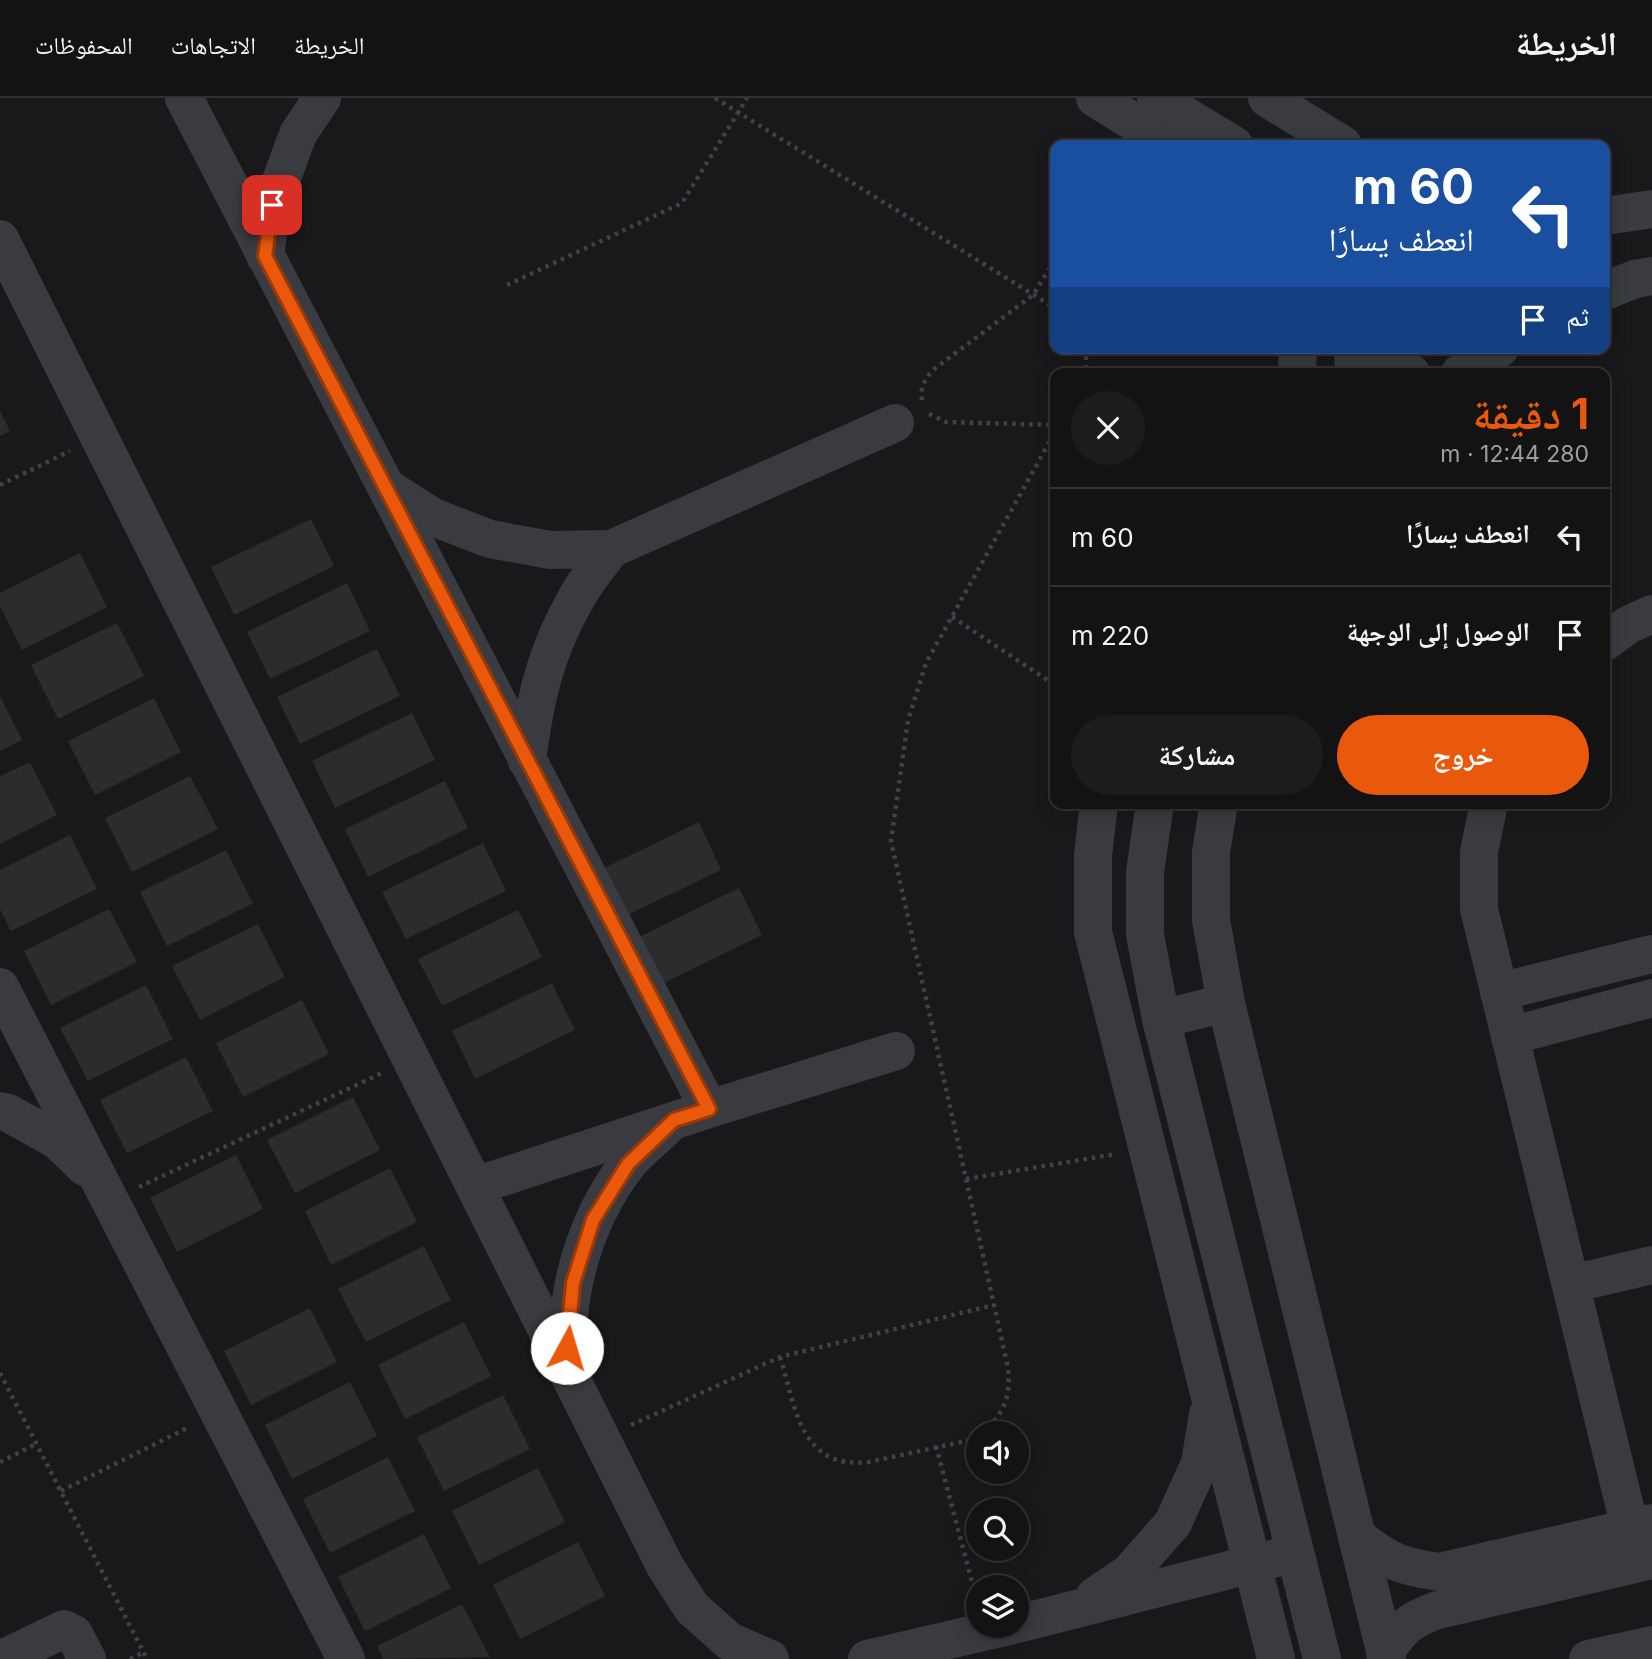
<!DOCTYPE html>
<html lang="ar">
<meta charset="utf-8">
<style>
:root{--surface:#131314;--page:#1c1c1d;--text:#f1f3f6;--muted:#9d9ea0;--line:#323234;--accent:#ea580c}
body{margin:0;font-family:Inter,"Noto Naskh Arabic",sans-serif;background:var(--page);color:var(--text);direction:rtl;height:100vh;display:flex;flex-direction:column;font-size:26px;white-space:nowrap}
*{box-sizing:border-box;margin:0}
p{font-size:23px;color:var(--muted)}
.icon{flex:none;width:38px;height:38px;fill:none;stroke:currentColor;stroke-width:2;stroke-linecap:round;stroke-linejoin:round}
.map{position:relative;flex:1;overflow:hidden;direction:ltr}
.drawer{position:absolute;left:1050px;top:270px;width:560px;height:441px;display:flex;flex-direction:column;background:var(--surface);border-radius:14px;box-shadow:0 4px 18px #0003,0 0 0 2px var(--line);direction:rtl}
.drawer>*{flex:none}
.hud{position:absolute;left:1050px;top:42px;width:560px;height:214px;border-radius:14px;box-shadow:0 4px 18px #0003,0 0 0 2px var(--line);direction:rtl;background:#1a4fa0;color:#fff;overflow:hidden}
.buttons{position:absolute;left:966px;top:1323px;display:grid;gap:14px}
.buttons a{display:grid;place-items:center;width:63px;height:63px;border-radius:50%;background:var(--surface);box-shadow:0 4px 18px #0003,0 0 0 2px var(--line);font-size:35px}
.pin{position:absolute;display:grid;place-items:center;width:60px;height:60px;color:#fff;margin:-30px;border-radius:14px;box-shadow:0 4px 10px #0006}
.me{position:absolute;width:77px;margin:-38px;rotate:6deg;stroke-linejoin:round;filter:drop-shadow(0 0 5px #0008)}
.turn{display:flex;align-items:center;gap:24px;height:147px;padding:0 21px;font-size:32px}
.turn .icon{width:91px;height:91px;stroke-width:2.5}
.turn b{display:block;font-size:49px;line-height:60px}
.then{display:flex;align-items:center;height:66px;padding:0 21px;background:#0003;gap:14px;font-size:26px}
.round{display:grid;place-items:center;flex:none;width:74px;height:74px;border-radius:37px;background:var(--page)}
.summary{display:flex;align-items:center;justify-content:space-between;height:119px;padding:0 21px}
h1{font-size:42px;font-weight:700;line-height:52px;color:var(--accent)}
.cta{display:flex;gap:14px;margin-top:auto;padding:14px 21px}
.cta a{flex:1;height:80px;border-radius:42px;background:var(--accent);color:#fff;font-size:28px;font-weight:700;line-height:80px;text-align:center}
.cta a+a{background:var(--page);color:var(--text)}
ul{padding:0;list-style:none}
li{display:flex;align-items:center;gap:21px;height:98px;padding:0 21px;border-top:2px solid var(--line)}
li div{flex:1}
li b{display:block;font-size:26px}
li em{font-style:normal}
header{display:flex;align-items:center;gap:42px;box-sizing:border-box;height:98px;padding:0 35px;background:var(--surface);border-bottom:2px solid var(--line)}
header strong{font-size:33px}
nav{display:flex;gap:38px;margin-inline-start:auto;font-size:24px}
.map>svg:first-child{display:block}
.building{fill:#2c2c2f}
.lines{fill:none;stroke-linecap:round;stroke-linejoin:round}
.path{stroke:#404247;stroke-width:4.5;stroke-dasharray:3.5 5;stroke-linecap:butt}
.minor{stroke:#3a3b40;stroke-width:38}
.route-casing{stroke:#983908;stroke-width:18}
.route{stroke:#ea580c;stroke-width:12}
</style>
<header>
<strong>الخريطة</strong>
<nav><a>الخريطة</a><a>الاتجاهات</a><a>المحفوظات</a></nav>
</header>
<div class="map">
<svg width="1652" height="1561" viewBox="0 0 1652 1561">
<rect width="100%" height="100%" fill="#19191b"/>
<g class="building">
<polygon points="0,313 10,333 0,338"/>
<polygon points="311,421 334,468 234,517 211,469"/>
<polygon points="80,455 107,509 22,552 0,508 0,495"/>
<polygon points="347,485 370,533 270,581 247,534"/>
<polygon points="117,525 144,578 58,621 31,567"/>
<polygon points="377,551 400,598 300,646 277,599"/>
<polygon points="0,598 22,642 0,653"/>
<polygon points="154,600 181,654 95,697 68,643"/>
<polygon points="412,615 435,662 335,710 312,663"/>
<polygon points="30,664 57,717 0,746 0,678"/>
<polygon points="190,678 218,731 132,774 105,720"/>
<polygon points="445,683 468,730 368,779 345,731"/>
<polygon points="699,724 721,772 621,820 598,773"/>
<polygon points="70,737 97,791 11,833 0,811 0,772"/>
<polygon points="483,745 506,793 406,841 382,794"/>
<polygon points="226,752 253,805 167,848 140,794"/>
<polygon points="739,790 762,837 662,886 639,839"/>
<polygon points="109,811 137,864 51,907 24,853"/>
<polygon points="518,812 542,859 442,908 418,861"/>
<polygon points="258,826 285,879 200,922 172,868"/>
<polygon points="552,885 575,932 475,981 452,933"/>
<polygon points="146,887 173,941 88,983 60,930"/>
<polygon points="302,902 329,956 243,999 216,945"/>
<polygon points="186,959 213,1013 127,1055 100,1002"/>
<polygon points="353,999 380,1052 295,1095 267,1042"/>
<polygon points="236,1057 263,1111 177,1154 150,1100"/>
<polygon points="390,1070 417,1124 331,1167 305,1113"/>
<polygon points="424,1148 451,1202 366,1244 338,1191"/>
<polygon points="310,1210 337,1264 251,1307 224,1253"/>
<polygon points="464,1224 491,1278 405,1321 378,1267"/>
<polygon points="350,1284 377,1338 292,1381 265,1327"/>
<polygon points="503,1297 530,1351 444,1393 417,1339"/>
<polygon points="388,1359 415,1413 330,1455 303,1401"/>
<polygon points="538,1370 565,1424 479,1467 452,1413"/>
<polygon points="424,1436 451,1490 365,1533 338,1479"/>
<polygon points="578,1444 605,1498 520,1541 493,1487"/>
<polygon points="462,1506 490,1559 383,1561 377,1548"/>
</g>
<g class="lines">
<g class="path">
<polyline points="715,0 1055,210"/>
<polyline points="507,187 682,105 747,0"/>
<polyline points="1086,250 1086,275"/>
<path d="M 922,302 C 920,290 924,282 933,272 L 1033,197 L 1055,162"/>
<polyline points="929,316 946,324 1055,327"/>
<polyline points="0,387 70,353"/>
<polyline points="952,519 1055,587"/>
<polyline points="966,1081 1116,1056"/>
<polyline points="139,1089 382,975"/>
<path d="M 780,1259 C 796,1310 800,1372 869,1364 L 966,1343 L 978,1337"/>
<polyline points="0,1275 147,1561"/>
<polyline points="631,1327 780,1259 994,1207"/>
<path d="M 982,1335 C 1004,1316 1011,1299 1008,1270 L 891,743 L 908,622 L 926,565 L 1055,334"/>
<polyline points="936,1348 977,1503"/>
<polyline points="0,1364 36,1346"/>
<polyline points="61,1393 189,1329"/>
<polyline points="130,1561 144,1554"/>
</g>
<g class="minor">
<polyline points="184,0 709,1011"/>
<polyline points="1095,0 1171,47"/>
<polyline points="1156,0 1234,47"/>
<polyline points="1267,0 1343,47"/>
<polyline points="1605,118 1652,111"/>
<polyline points="0,141 665,1468 692,1510 729,1543 770,1561"/>
<polyline points="265,158 272,107 298,36 322,0"/>
<polyline points="1605,193 1635,181 1652,178"/>
<polyline points="1353,250 1354,275"/>
<polyline points="1372,250 1382,260 1411,275"/>
<polyline points="1297,275 1298,250"/>
<polyline points="1460,275 1478,268 1500,250"/>
<polyline points="386,389 433,419 490,441 550,452 611,451 895,325"/>
<polyline points="1605,544 1628,527 1652,516"/>
<path d="M 527,663 C 535,601 545,554 577,499 C 586,482 600,466 611,451"/>
<polyline points="1099,705 1093,758 1093,834 1276,1561"/>
<polyline points="1155,705 1145,774 1145,837 1161,921 1322,1561"/>
<polyline points="1219,705 1211,754 1211,822 1226,905 1387,1561"/>
<polyline points="1489,705 1479,754 1479,811 1630,1430"/>
<polyline points="0,889 346,1561"/>
<polyline points="1499,894 1652,856"/>
<polyline points="1161,921 1226,905"/>
<polyline points="1510,938 1652,900"/>
<polyline points="0,1013 8,1015 57,1042 85,1069"/>
<polyline points="475,1088 709,1011 896,953"/>
<polyline points="1571,1186 1652,1167"/>
<path d="M 570,1272 C 561,1202 584,1123 627,1067 C 638,1053 654,1041 666,1029"/>
<path d="M 1357,1438 C 1385,1462 1402,1469 1439,1474 L 1652,1425"/>
<polyline points="1095,1498 1129,1475 1173,1425 1200,1365 1208,1316"/>
<polyline points="1017,1526 1276,1460"/>
<path d="M 1385,1555 C 1402,1529 1409,1522 1438,1512 L 1652,1462"/>
<polyline points="2,1561 64,1531 74,1536 87,1561"/>
<polyline points="867,1561 1009,1528"/>
<polyline points="1588,1561 1652,1547"/>
</g>
</g>
<g class="lines">
<g class="route-casing">
<polyline id="route" points="272,107 265,158 709,1011 674,1022 628,1066 593,1122 573,1185 567,1250"/>
</g>
<use href="#route" class="route"/>
</g>
</svg>
<div class="buttons">
<a><svg class="icon" aria-label="sound" viewBox="0 0 24 24"><path d="M4 9h4l5-4v14l-5-4H4zM17 9q2 3 0 6"/></svg></a>
<a><svg class="icon" aria-label="search" viewBox="0 0 24 24"><circle cx="10" cy="10" r="6"/><path d="M15 15l6 6"/></svg></a>
<a><svg class="icon" aria-label="layers" viewBox="0 0 24 24"><path d="M12 4l9 5-9 5-9-5zM3 14l9 5 9-5"/></svg></a>
</div>
<div class="pin" style="left:272px;top:107px;background:#d93025"><svg class="icon" aria-label="arrive" viewBox="0 0 24 24"><path d="M6 21V4h12l-3 4 3 4H6"/></svg></div>
<svg class="me" style="left:567px;top:1250px" viewBox="-20 -20 40 40"><circle r="19" fill="#fff"/><path d="M0-13L10 11 0 6-10 11z" fill="#ea580c"/></svg>
<div class="hud">
<div class="turn"><svg class="icon" aria-label="left" viewBox="0 0 24 24"><path d="M17 20v-9H6M10 6l-5 5 5 5"/></svg><div><b>60 m</b>انعطف يسارًا</div></div>
<div class="then">ثم<svg class="icon" aria-label="arrive" viewBox="0 0 24 24"><path d="M6 21V4h12l-3 4 3 4H6"/></svg></div>
</div>
<section class="drawer">
<div class="summary"><div><h1>1 دقيقة</h1><p>280 m · 12:44</p></div><a class="round"><svg class="icon" aria-label="close" viewBox="0 0 24 24"><path d="M6 6l12 12M18 6L6 18"/></svg></a></div>
<ul>
<li><svg class="icon" aria-label="left" viewBox="0 0 24 24"><path d="M17 20v-9H6M10 6l-5 5 5 5"/></svg><div><b>انعطف يسارًا</b></div><em>60 m</em></li>
<li><svg class="icon" aria-label="arrive" viewBox="0 0 24 24"><path d="M6 21V4h12l-3 4 3 4H6"/></svg><div><b>الوصول إلى الوجهة</b></div><em>220 m</em></li>
</ul>
<div class="cta"><a>خروج</a><a>مشاركة</a></div>
</section>
</div>
